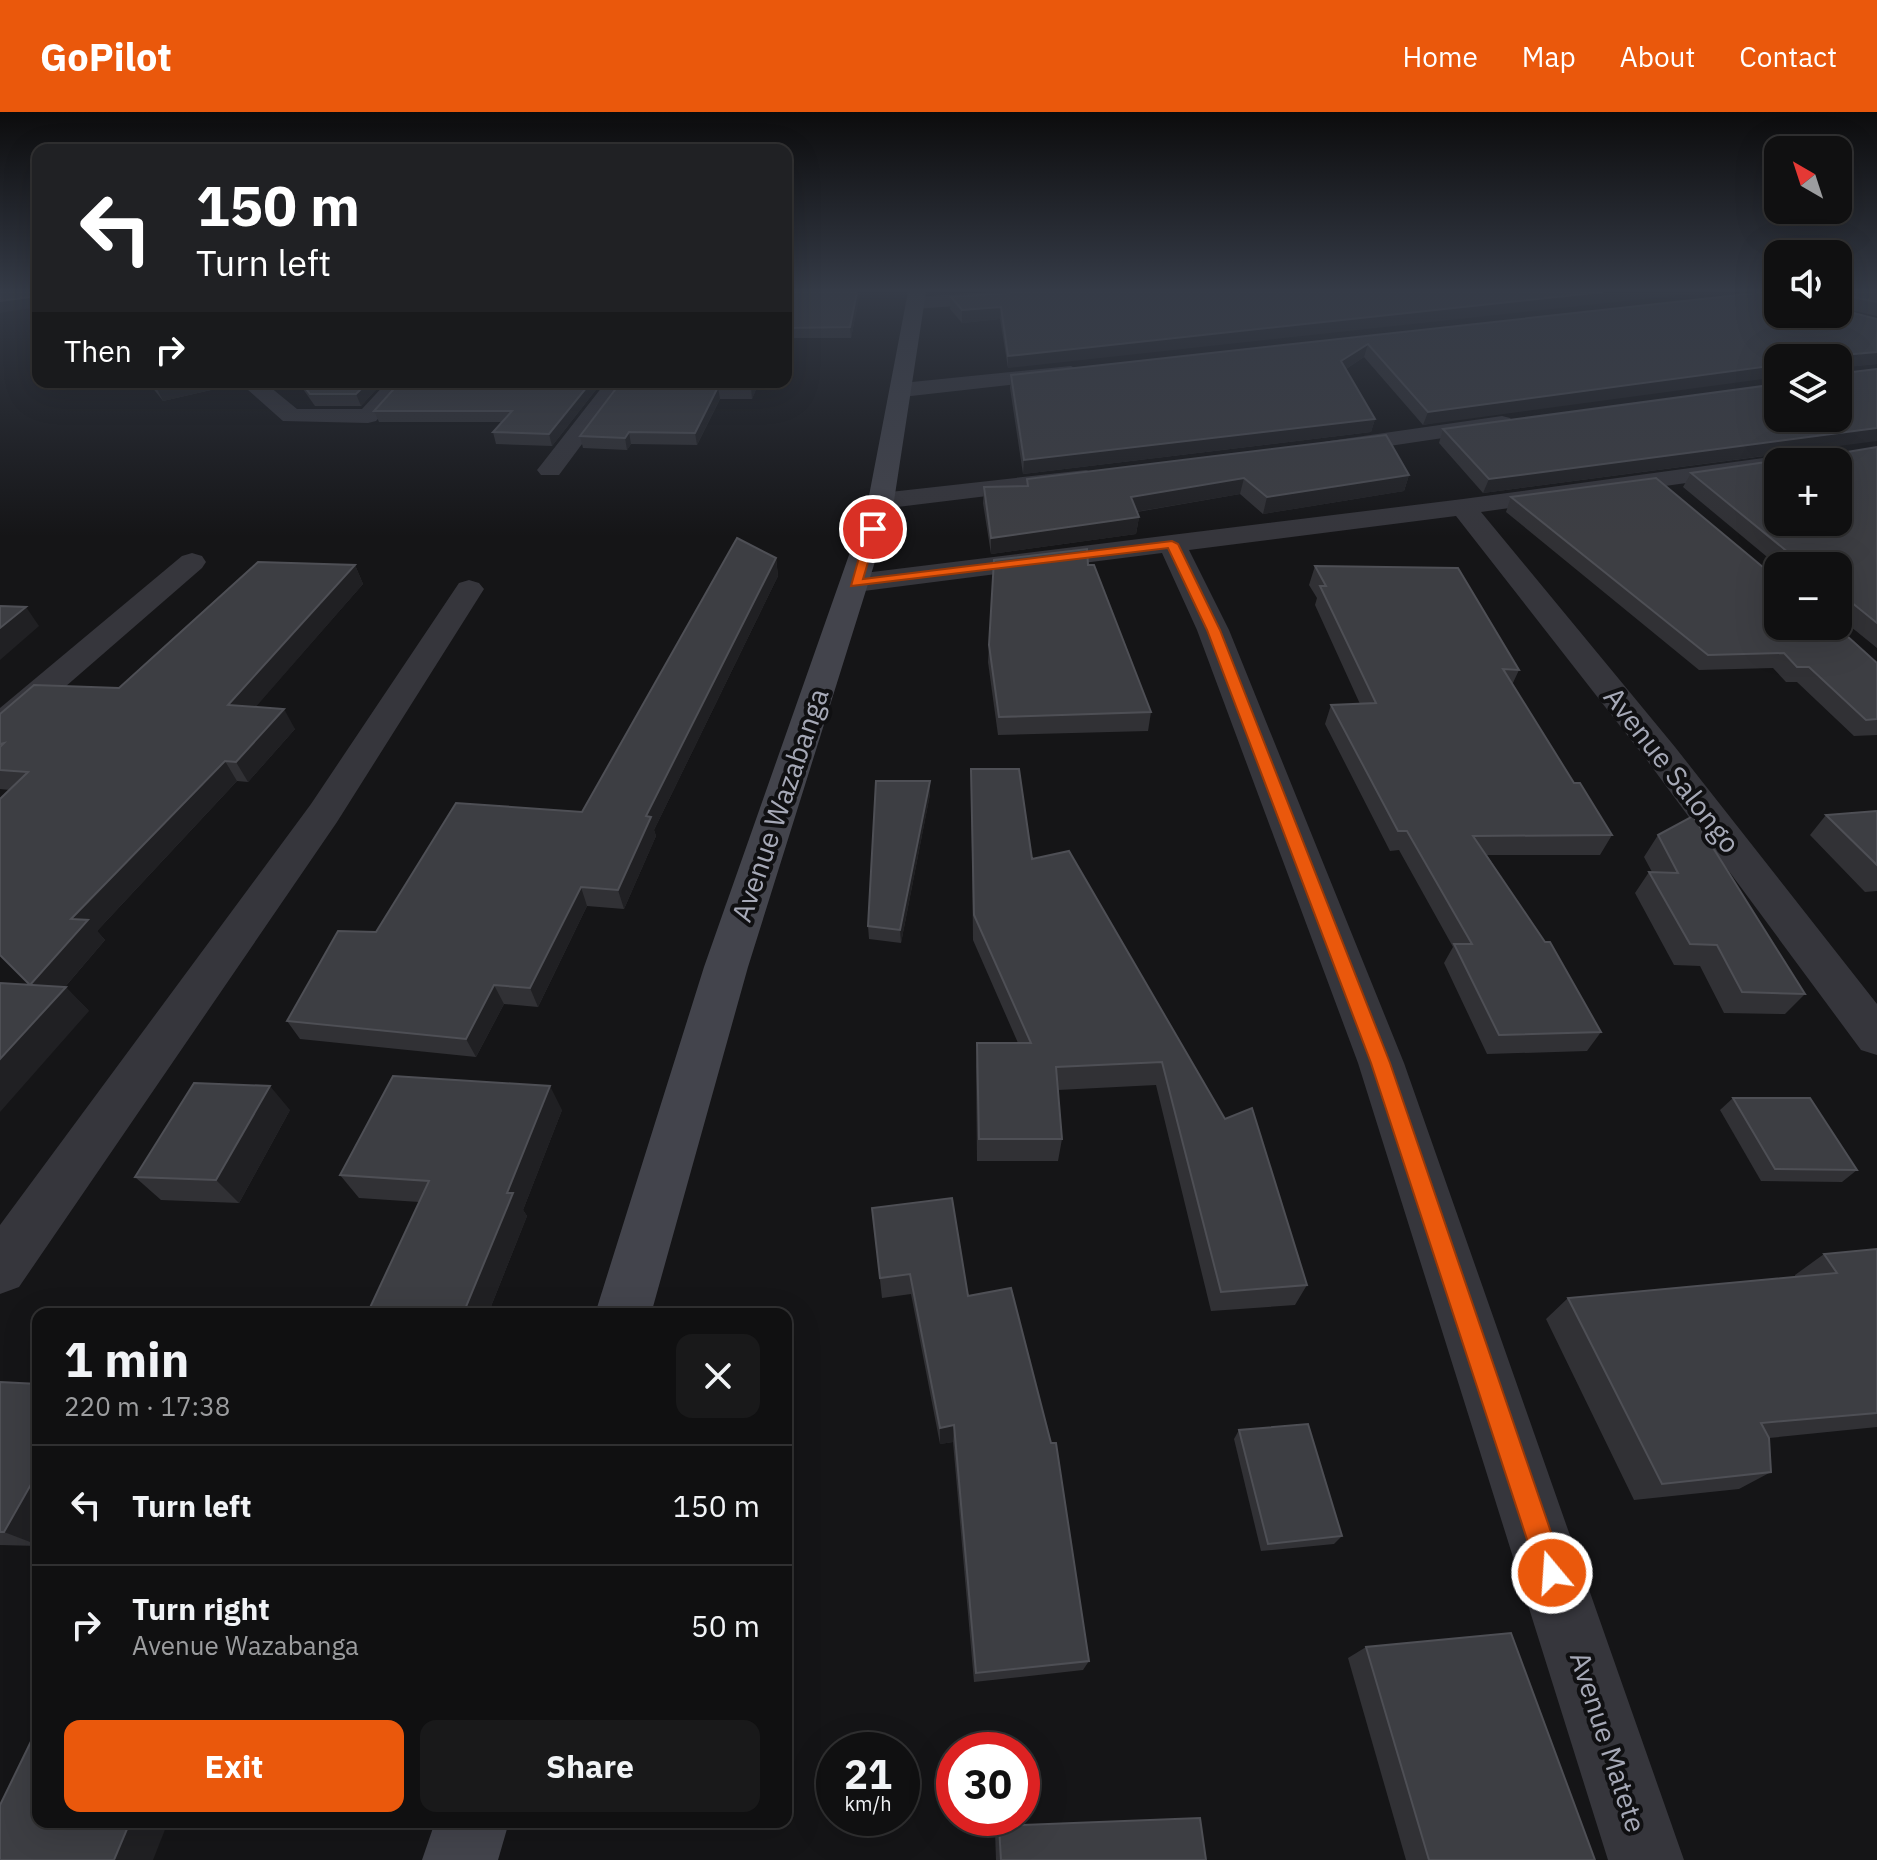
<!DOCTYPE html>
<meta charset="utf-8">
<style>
:root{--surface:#101011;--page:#19191a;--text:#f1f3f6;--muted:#9c9d9f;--line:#303031;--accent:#ea580c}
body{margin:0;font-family:"IBM Plex Sans",sans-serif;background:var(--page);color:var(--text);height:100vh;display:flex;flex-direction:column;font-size:30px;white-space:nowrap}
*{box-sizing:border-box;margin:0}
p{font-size:26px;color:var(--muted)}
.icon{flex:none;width:44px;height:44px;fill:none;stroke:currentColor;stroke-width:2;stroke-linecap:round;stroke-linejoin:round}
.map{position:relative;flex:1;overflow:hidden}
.panel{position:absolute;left:32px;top:1196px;width:760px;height:520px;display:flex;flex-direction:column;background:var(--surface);border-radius:16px;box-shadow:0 8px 32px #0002,0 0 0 2px var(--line)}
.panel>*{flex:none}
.top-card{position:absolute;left:32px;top:32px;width:760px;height:244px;border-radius:16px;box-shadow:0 8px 32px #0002,0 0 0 2px var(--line);background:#202124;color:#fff;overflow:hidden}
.needle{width:52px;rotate:321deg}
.buttons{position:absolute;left:1764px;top:24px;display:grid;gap:16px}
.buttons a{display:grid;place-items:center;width:88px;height:88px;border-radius:16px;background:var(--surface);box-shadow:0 8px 32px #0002,0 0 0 2px var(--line);font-size:40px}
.speed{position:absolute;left:816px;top:1620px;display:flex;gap:16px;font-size:40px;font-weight:700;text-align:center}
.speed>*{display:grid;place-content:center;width:104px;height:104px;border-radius:50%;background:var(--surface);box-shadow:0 8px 32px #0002,0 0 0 2px var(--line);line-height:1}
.speed small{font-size:20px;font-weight:400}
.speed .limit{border:12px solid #d22;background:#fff;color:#111}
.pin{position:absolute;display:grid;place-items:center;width:68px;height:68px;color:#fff;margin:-34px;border:4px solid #fff;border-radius:50%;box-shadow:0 2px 8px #0007}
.me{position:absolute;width:88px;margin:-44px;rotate:342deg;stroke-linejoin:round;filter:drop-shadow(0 0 6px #0008)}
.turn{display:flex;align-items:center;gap:28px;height:168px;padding:0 32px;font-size:36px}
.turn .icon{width:104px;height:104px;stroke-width:2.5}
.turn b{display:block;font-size:56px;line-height:68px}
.then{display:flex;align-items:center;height:76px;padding:0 32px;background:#0003;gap:16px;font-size:30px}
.round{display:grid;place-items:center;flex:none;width:84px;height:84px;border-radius:16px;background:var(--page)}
.overview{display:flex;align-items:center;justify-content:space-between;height:136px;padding:0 32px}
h1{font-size:48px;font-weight:700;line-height:60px}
.action{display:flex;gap:16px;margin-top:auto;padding:16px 32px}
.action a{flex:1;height:92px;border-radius:16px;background:var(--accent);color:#fff;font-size:32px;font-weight:700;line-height:92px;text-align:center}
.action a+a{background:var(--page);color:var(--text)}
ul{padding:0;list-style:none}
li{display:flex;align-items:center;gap:24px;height:120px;padding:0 32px;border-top:2px solid var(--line)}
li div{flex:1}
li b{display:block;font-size:30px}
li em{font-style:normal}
header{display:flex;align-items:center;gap:48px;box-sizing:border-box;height:112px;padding:0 40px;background:var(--accent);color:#fff}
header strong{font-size:38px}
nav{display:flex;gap:44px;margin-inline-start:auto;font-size:28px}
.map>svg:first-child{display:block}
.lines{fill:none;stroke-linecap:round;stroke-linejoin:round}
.minor{fill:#36363c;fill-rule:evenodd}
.secondary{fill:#43444c;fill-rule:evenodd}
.wall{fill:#313135}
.shaded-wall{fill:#202023}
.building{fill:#3d3e43;stroke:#4e4f55;stroke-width:2;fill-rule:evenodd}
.route{fill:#ea580c;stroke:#983908;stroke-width:2}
.labels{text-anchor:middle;stroke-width:8;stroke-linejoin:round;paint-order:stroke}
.street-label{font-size:28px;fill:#a6a9b7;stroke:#101012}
</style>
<header>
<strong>GoPilot</strong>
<nav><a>Home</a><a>Map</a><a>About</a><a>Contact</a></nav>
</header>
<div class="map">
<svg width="1877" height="1748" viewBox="0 0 1877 1748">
<rect width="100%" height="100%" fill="#151517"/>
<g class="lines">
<g class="minor">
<polygon points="987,180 1074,180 1065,186 915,197 905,191 915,185"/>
<polygon points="1739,180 1778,182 1778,194 1741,184"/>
<polygon points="1071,254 1082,260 1079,265 902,285 891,278 902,271"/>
<polygon points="239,270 264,270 297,297 362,297 387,270 410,270 376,309 368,311 283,309"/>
<polygon points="606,270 628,270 559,363 541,363 537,358 541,353"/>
<polygon points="1502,304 1510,306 1514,311 1510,316 1329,343 1320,341 1317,336 1320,331 1329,329"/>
<polygon points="1778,344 1790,350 1778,350 1778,358 1481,400 1675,635 1877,892 1877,943 1861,938 1649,651 1456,404 1189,438 1229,518 1404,951 1684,1748 1608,1748 1358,951 1197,518 1162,441 856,480 846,477 841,471 846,465 856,462 1463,387"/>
<polygon points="1086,358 1095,361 1099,366 1095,371 881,397 872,395 868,389 872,383 881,381"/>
<polygon points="192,441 202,444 206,450 202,456 12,621 0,624 0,596 182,444"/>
<polygon points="469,468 479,471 484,477 337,710 19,1175 0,1182 0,1113 311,692 459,471"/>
</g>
<g class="secondary">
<polygon points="908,180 926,180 894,389 748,855 651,1202 595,1202 704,855 868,389"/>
<polygon points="435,1710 509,1710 498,1748 422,1748"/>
</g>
</g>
<g class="wall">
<polygon points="786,180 860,180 851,226 786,226"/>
<polygon points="1025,180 1008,256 1000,207 962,211 950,197 951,185"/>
<polygon points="1766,180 1778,202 1877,207 1877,252 1844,255 1800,339 1847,340 1877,335 1877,536 1840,506 1838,507 1838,454 1778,454 1683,375 1691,361 1784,347 1788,341 1483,381 1439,331 1443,317 1778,306 1838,246 1778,246 1423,313 1364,245 1346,257 1375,307 1371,320 1023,362 1010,276 1011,263"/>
<polygon points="1838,180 1877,180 1877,204 1838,195"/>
<polygon points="148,270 238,270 237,272 163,289"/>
<polygon points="298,270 383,270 361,294 315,294"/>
<polygon points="400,270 602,270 552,334 496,332 493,320 501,310 379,310 374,299"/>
<polygon points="621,270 759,270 752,287 720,287 697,333 631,332 627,338 583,336 580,324"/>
<polygon points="1409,363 1404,379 1263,402 1240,382 1137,400 1139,405 1136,422 991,442 983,391 984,375 1027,374 1027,367"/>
<polygon points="1511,385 1776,466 1877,551 1877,623 1854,624 1797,570 1786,570 1773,556 1699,558 1506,400"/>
<polygon points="776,446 778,464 654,718 656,724 624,797 587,794 538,895 504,892 476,945 300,927 287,909 376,820 582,700"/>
<polygon points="994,448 1088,453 1151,600 1148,619 998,623 988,550"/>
<polygon points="355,453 363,472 255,595 295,617 248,670 237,669 97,819 105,828 65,875 89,899 30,873 10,678 0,677 0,602 119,576"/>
<polygon points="1315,454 1519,558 1512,573 1574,671 1612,723 1600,743 1487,743 1601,920 1587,939 1487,942 1444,851 1453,835 1399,738 1390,739 1325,612 1331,593 1360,592 1315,493 1317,486 1309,473"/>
<polygon points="971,657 1032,747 1307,1173 1295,1193 1211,1199 1156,973 1058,978 1062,1027 1058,1049 977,1049 976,954 977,931 1018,931 973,828"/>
<polygon points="930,669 930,682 901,831 869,827 868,814"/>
<polygon points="1877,699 1877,779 1865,780 1810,723 1826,703"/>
<polygon points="1658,723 1805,882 1785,902 1724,901 1700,854 1674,853 1635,781 1649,760 1652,760 1644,745"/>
<polygon points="1733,986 1857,1058 1842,1070 1761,1069 1720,998"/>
<polygon points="290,998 239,1091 161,1088 135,1065"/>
<polygon points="562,998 523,1098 527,1104 488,1202 367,1202 419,1090 359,1086 340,1063"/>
<polygon points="872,1096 968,1184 1089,1549 1083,1558 974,1570 953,1330 940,1332 911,1182 882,1186"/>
<polygon points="1877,1137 1877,1315 1769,1326 1771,1360 1739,1377 1634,1388 1546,1207 1568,1186 1795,1165 1795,1163 1824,1142"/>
<polygon points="0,1270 38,1272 38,1434 0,1433"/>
<polygon points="1239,1318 1342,1424 1334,1432 1261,1439 1234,1327"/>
<polygon points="1366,1535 1595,1748 1406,1748 1348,1546"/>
<polygon points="999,1714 1206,1748 996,1748 995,1719"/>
</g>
<g class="shaded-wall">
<polygon points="857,180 860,180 851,226 850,215"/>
<polygon points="1603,180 1707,180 1008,256 1008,244"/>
<polygon points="38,184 38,195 0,201 0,189"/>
<polygon points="1001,195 1000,207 962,211 962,198"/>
<polygon points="1368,232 1364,245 1338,262 1341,249"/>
<polygon points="1877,240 1877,252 1838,256 1843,243"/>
<polygon points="1778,253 1778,265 1423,313 1428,300"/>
<polygon points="190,270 238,270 237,272 163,289 157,277"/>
<polygon points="368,270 383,270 361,294 356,282"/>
<polygon points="591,270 602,270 552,334 549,322"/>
<polygon points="753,270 759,270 752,287 751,276"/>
<polygon points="718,275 720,287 697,333 695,321"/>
<polygon points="1375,307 1371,320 1023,362 1024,348"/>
<polygon points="1877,316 1877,329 1483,381 1489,367"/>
<polygon points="629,320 631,332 627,338 625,326"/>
<polygon points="1409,363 1404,379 1263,402 1267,385"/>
<polygon points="1244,366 1240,382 1129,401 1131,385"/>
<polygon points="1139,405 1136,422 991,442 991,426"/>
<polygon points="776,446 778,464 654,718 656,724 624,797 618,778 646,704"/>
<polygon points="355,453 363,472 240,613 228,593"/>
<polygon points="26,495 39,514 0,548 0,516"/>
<polygon points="284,597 295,617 248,670 236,650"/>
<polygon points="225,649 237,669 97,819 105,828 52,890 66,875 89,899 0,1000 0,947 30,873 71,807"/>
<polygon points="930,669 930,682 901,831 900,818"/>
<polygon points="581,775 587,794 538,895 530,876"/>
<polygon points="494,873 504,892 476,945 466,927"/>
<polygon points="270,974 290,998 239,1091 216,1068"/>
<polygon points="550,974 562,998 523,1098 527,1104 488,1202 463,1202 507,1081"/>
<polygon points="954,1313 953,1330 940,1332 940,1316"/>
<polygon points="38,1360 38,1433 4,1420"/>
<polygon points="130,1710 168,1710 153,1748 114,1748"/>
</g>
<g class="building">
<polygon points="0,180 38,180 38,184 0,189"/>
<polygon points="786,180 857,180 850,215 786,216"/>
<polygon points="1025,180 1603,180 1008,244 1001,195 962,198 951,185"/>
<polygon points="1766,180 1778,180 1778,202 1838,202 1838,197 1877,207 1877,240 1843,243 1844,261 1877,257 1877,316 1489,367 1443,317 1778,272 1778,306 1838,306 1838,246 1778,246 1778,253 1428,300 1368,232 1341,249 1375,307 1024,348 1011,263"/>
<polygon points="1838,180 1877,180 1877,190 1843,183 1842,187 1838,187"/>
<polygon points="152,270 190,270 157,277"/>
<polygon points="301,270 368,270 356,282 310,282"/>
<polygon points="400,270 591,270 549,322 493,320 512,299 374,299"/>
<polygon points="621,270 753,270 751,276 718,275 695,321 629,320 625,326 580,324"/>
<polygon points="1386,323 1409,363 1267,385 1244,366 1131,385 1139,405 991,426 984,375 1028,374 1027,367"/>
<path d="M 1877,335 L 1877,511 L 1851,490 L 1847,491 L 1846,496 L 1838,496 L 1838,454 L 1790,454 L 1789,441 L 1691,361 L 1787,347 L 1789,339 L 1847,340 ZM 1778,350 L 1838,350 L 1838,410 L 1778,410 Z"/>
<polygon points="1656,366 1776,466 1778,467 1778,514 1836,514 1877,551 1877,607 1866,608 1809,555 1797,555 1784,541 1708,543 1511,385"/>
<polygon points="737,426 776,446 646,704 651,705 618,778 581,775 530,876 494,873 466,927 287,909 338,819 376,820 456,691 582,700"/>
<polygon points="1087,437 1088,453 1094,453 1151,600 999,605 989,533 994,448"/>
<polygon points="258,450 355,453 228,593 284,597 236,650 225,649 71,807 88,808 30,873 0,843 0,687 28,660 0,658 0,635 4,631 0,632 0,602 34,573 119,576"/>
<polygon points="1315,454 1458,456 1519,558 1503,557 1574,671 1580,671 1612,723 1473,724 1545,830 1550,830 1601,920 1499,923 1454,832 1472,832 1407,719 1398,719 1331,593 1376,591 1320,474 1326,474"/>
<polygon points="0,494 26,495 0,516"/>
<polygon points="971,657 1019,657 1032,747 1069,739 1225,1007 1252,996 1307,1173 1221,1180 1162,950 1056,955 1062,1027 979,1027 977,931 1031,931 974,803"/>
<polygon points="876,669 930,669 900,818 868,814"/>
<polygon points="1877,699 1877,753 1826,703"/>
<polygon points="1693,704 1805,882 1742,880 1717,833 1690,832 1649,760 1678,761 1658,723"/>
<polygon points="0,871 66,875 0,947"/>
<polygon points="393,964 550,974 507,1081 513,1081 463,1202 367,1202 429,1069 340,1063"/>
<polygon points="194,971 270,974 216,1068 135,1065"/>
<polygon points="1733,986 1810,986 1857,1058 1775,1057"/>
<polygon points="952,1086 968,1184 1011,1176 1051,1331 1056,1331 1089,1549 976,1561 954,1313 940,1316 910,1162 880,1166 872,1096"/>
<polygon points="1877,1137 1877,1301 1761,1311 1769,1326 1771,1360 1662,1372 1568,1186 1837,1161 1824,1142"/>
<polygon points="0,1270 38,1272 38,1360 4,1420 0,1420"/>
<polygon points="1308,1312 1342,1424 1268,1432 1239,1318"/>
<polygon points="1511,1521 1595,1748 1429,1748 1366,1535"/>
<polygon points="38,1615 38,1710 130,1710 114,1748 0,1748 0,1693"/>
<polygon points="1200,1706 1206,1748 1001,1748 999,1714"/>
</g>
<linearGradient id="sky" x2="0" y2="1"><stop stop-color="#0c0c0d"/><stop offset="0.42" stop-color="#353b47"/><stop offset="1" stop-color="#353b47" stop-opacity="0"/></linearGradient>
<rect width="1877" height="425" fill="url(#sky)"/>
<polygon class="route" points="873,413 878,417 863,467 1172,429 1178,432 1220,518 1390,951 1565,1461 1561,1471 1552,1475 1542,1471 1538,1461 1371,951 1207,518 1168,436 851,474 867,417"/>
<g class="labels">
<g class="street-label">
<text transform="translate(1672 658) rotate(52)" y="10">Avenue Salongo</text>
<text transform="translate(780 693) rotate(-71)" y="10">Avenue Wazabanga</text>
<text transform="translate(1608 1630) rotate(72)" y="10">Avenue Matete</text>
</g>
</g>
</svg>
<div class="buttons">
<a><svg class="needle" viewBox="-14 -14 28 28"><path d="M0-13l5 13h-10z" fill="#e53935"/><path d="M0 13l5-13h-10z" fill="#9c9d9f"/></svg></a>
<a><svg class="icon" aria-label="sound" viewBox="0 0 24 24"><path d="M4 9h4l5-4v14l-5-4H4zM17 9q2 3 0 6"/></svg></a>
<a><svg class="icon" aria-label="layers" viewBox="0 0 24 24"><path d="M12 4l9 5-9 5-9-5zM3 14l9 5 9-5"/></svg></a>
<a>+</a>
<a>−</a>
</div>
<div class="speed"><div>21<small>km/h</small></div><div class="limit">30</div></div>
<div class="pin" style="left:873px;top:417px;background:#d93025"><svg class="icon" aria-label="arrive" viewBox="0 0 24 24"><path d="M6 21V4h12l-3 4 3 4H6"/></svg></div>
<svg class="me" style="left:1552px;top:1461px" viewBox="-20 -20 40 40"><circle r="17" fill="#ea580c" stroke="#fff" stroke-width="3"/><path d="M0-11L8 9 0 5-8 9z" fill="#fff"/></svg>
<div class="top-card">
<div class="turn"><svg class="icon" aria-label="left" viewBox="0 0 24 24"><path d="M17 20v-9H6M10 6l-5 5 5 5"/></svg><div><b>150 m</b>Turn left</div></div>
<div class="then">Then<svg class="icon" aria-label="right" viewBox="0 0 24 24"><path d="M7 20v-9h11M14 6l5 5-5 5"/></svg></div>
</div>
<section class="panel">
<div class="overview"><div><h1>1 min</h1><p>220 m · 17:38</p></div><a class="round"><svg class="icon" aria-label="close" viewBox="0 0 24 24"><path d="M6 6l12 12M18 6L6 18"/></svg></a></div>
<ul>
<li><svg class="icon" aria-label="left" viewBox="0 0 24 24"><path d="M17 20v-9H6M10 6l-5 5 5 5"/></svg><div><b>Turn left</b></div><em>150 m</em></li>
<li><svg class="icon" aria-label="right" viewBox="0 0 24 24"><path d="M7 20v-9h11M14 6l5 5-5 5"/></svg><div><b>Turn right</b><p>Avenue Wazabanga</p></div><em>50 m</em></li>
</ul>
<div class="action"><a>Exit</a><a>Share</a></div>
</section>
</div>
